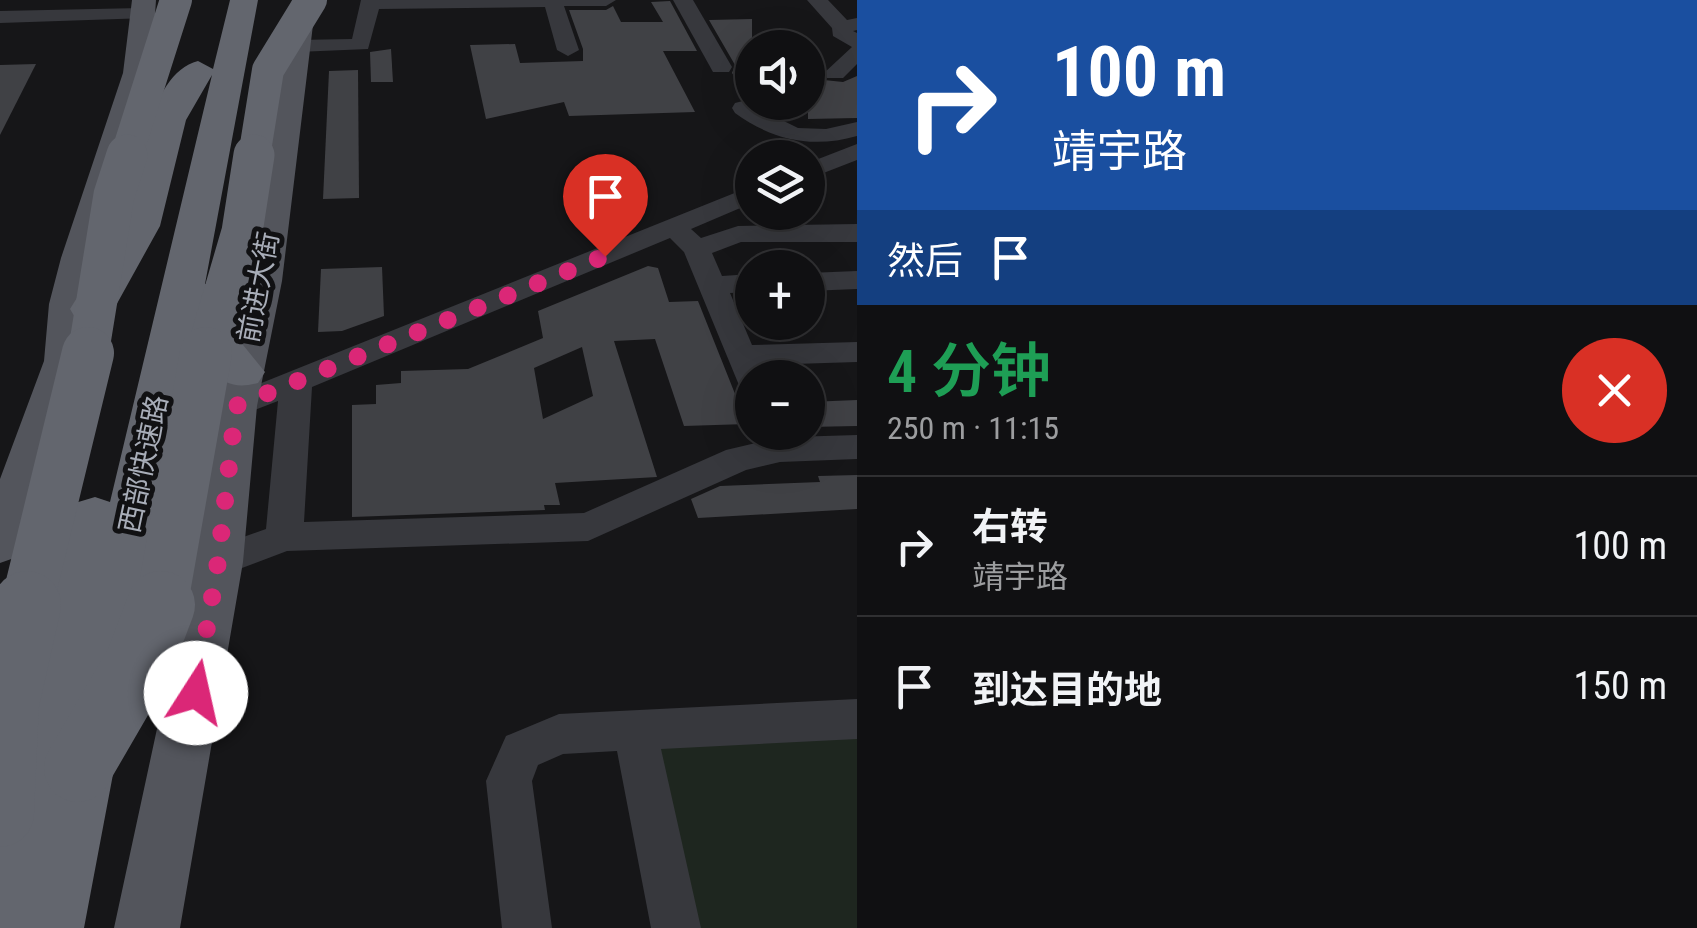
<!DOCTYPE html>
<html lang="zh">
<meta charset="utf-8">
<style>
:root{--surface:#101012;--page:#19191b;--text:#f1f3f6;--muted:#9c9d9f;--line:#303032}
body{margin:0;font-family:"Roboto Condensed","Noto Sans SC",sans-serif;background:var(--page);color:var(--text);height:100vh;display:flex;flex-direction:column;font-size:38px;white-space:nowrap}
*{box-sizing:border-box;margin:0}
p{font-size:32px;color:var(--muted)}
.icon{flex:none;width:55px;height:55px;fill:none;stroke:currentColor;stroke-width:2;stroke-linecap:round;stroke-linejoin:round}
.map{position:relative;flex:1;overflow:hidden}
.sheet{display:flex;flex-direction:column;background:var(--surface);width:840px}
.sheet>*{flex:none}
.top-card{background:#1a4fa0;color:#fff;overflow:hidden}
.tools{position:absolute;left:735px;top:30px;display:grid;gap:20px}
.tools a{display:grid;place-items:center;width:90px;height:90px;border-radius:50%;background:var(--surface);box-shadow:0 10px 40px #0002,0 0 0 2px var(--line);font-size:50px}
.pin{position:absolute;display:grid;place-items:center;width:85px;height:85px;color:#fff;margin:-102px -42px;border-radius:50% 50% 50% 0;rotate:-45deg;box-shadow:0 0 10px #0007}
.pin .icon{rotate:45deg}
.me{position:absolute;width:110px;margin:-55px;rotate:10deg;stroke-linejoin:round;filter:drop-shadow(0 0 8px #0008)}
.turn{display:flex;align-items:center;gap:35px;height:210px;padding:0 30px;font-size:45px}
.turn .icon{width:130px;height:130px;stroke-width:2.5}
.turn b{display:block;font-size:70px;line-height:85px}
.then{display:flex;align-items:center;height:95px;padding:0 30px;background:#0003;gap:20px;font-size:38px}
.round{display:grid;place-items:center;flex:none;width:105px;height:105px;border-radius:52px;background:var(--page)}
.summary{display:flex;align-items:center;justify-content:space-between;height:170px;padding:0 30px}
h1{font-size:60px;font-weight:600;line-height:75px;color:#1e9e55}
ul{padding:0;list-style:none}
li{display:flex;align-items:center;gap:30px;height:140px;padding:0 30px;border-top:2px solid var(--line)}
li div{flex:1}
li b{display:block;font-size:38px}
li em{font-style:normal}
main{display:flex;flex:1;min-height:0}
.map>svg:first-child{display:block}
.green{fill:#1e261f}
.building{fill:#404145;fill-rule:evenodd}
.lines{fill:none;stroke-linecap:round;stroke-linejoin:round}
.minor{fill:#37383d;fill-rule:evenodd}
.major{fill:#53555c;fill-rule:evenodd}
.highway{fill:#63666e;fill-rule:evenodd}
.highway-bridge-far3{stroke:#63666e;stroke-width:32}
.highway-bridge-far2{stroke:#63666e;stroke-width:41}
.highway-bridge-far1{stroke:#63666e;stroke-width:52}
.highway-bridge{stroke:#63666e;stroke-width:68}
.route{stroke:#db2777;stroke-width:18;stroke-dasharray:0 32.4}
.labels{text-anchor:middle;stroke-width:10;stroke-linejoin:round;paint-order:stroke}
.street-label{font-size:28px;fill:#a8adb8;stroke:#111113}
</style>
<main>
<div class="map">
<svg width="857" height="928" viewBox="0 0 857 928">
<rect width="100%" height="100%" fill="#161618"/>
<polygon class="green" points="857,719 857,928 676,928 635,730"/>
<g class="building">
<polygon points="670,1 697,51 663,51 695,112 569,116 564,102 486,119 470,45 515,44 520,63 583,61 583,49 569,10 606,10 613,6 621,22 663,22 651,2"/>
<polygon points="752,19 752,101 732,73 735,65 709,20"/>
<polygon points="808,43 825,67 820,72 824,80 843,82 857,76 857,118 808,119"/>
<polygon points="391,49 393,82 371,82 370,52"/>
<polygon points="36,64 0,135 0,65"/>
<polygon points="358,70 359,198 323,199 329,71"/>
<path d="M 648,266 L 658,268 L 669,302 L 698,301 L 747,424 L 684,426 L 655,339 L 614,341 L 657,477 L 555,483 L 560,505 L 544,505 L 545,510 L 352,517 L 352,405 L 376,404 L 376,385 L 401,383 L 401,371 L 468,369 L 543,338 L 538,311 ZM 582,347 L 593,396 L 543,419 L 534,368 Z"/>
<polygon points="382,267 384,316 342,331 318,332 321,269"/>
<polygon points="857,400 857,426 808,427 808,402"/>
<polygon points="857,475 857,509 698,518 691,499 720,486 820,482 818,476"/>
</g>
<g class="lines">
<g class="minor">
<polygon points="361,0 616,0 606,6 564,6 579,50 568,56 557,50 545,7 379,9 368,49 297,52 287,46 297,40 352,39"/>
<polygon points="673,0 693,0 732,67 729,72 713,72"/>
<polygon points="807,0 828,0 847,20 857,18 857,30 853,31 857,33 857,64 843,78 827,78 824,73 852,47 833,36 832,28"/>
<polygon points="141,8 151,14 148,18 0,23 0,11"/>
<path d="M 743,101 L 798,128 L 826,129 L 857,122 L 857,136 C 812,149 772,140 735,113 L 732,108 L 735,103 Z"/>
<polygon points="857,144 857,160 808,179 808,163"/>
<polygon points="752,186 752,203 691,229 701,238 738,226 857,224 857,242 741,242 712,253 722,276 752,274 752,292 730,293 752,345 857,342 857,362 761,365 766,378 752,378 752,393 741,390 684,252 670,238 312,387 304,522 584,513 726,450 760,442 756,432 790,432 792,437 857,435 857,459 780,462 746,470 588,541 287,551 218,577 204,573 199,562 204,551 266,529 278,401 236,417 224,414 219,406 224,398"/>
<polygon points="857,271 857,289 808,291 808,273"/>
<polygon points="857,699 857,739 661,749 701,928 651,928 617,751 563,754 538,765 532,781 552,928 502,928 486,781 506,736 559,714"/>
</g>
<g class="major">
<polygon points="132,0 156,0 151,73 97,258 87,304 84,361 24,544 17,557 0,563 0,479 44,361 49,304 61,258 123,73"/>
<polygon points="292,0 316,0 282,281 257,406 243,562 180,928 114,928 193,562 215,406 244,281"/>
</g>
<path class="highway" d="M 230,0 L 258,0 L 205,284 L 228,287 L 234,296 L 231,330 L 265,372 L 258,383 C 221,393 214,371 194,345 L 84,928 L 0,928 L 0,777 L 67,518 L 75,503 L 95,497 L 110,502 L 212,75 L 186,120 L 160,226 L 114,309 L 108,319 L 92,323 L 76,319 L 70,309 C 87,281 107,253 121,222 C 139,180 146,74 198,61 L 213,69 Z"/>
<g class="highway-bridge-far3">
<polyline points="126,157 176,0"/>
<polyline points="254,157 268,70 311,0"/>
</g>
<g class="highway-bridge-far2">
<polyline points="88,355 114,195 127,155"/>
<polyline points="206,355 242,232 254,155"/>
</g>
<g class="highway-bridge-far1">
<polyline points="26,608 88,353"/>
<polyline points="161,608 206,353"/>
</g>
<g class="highway-bridge">
<polyline points="78,768 139,663 161,605"/>
<polyline points="0,813 5,703 27,605"/>
</g>
</g>
<g class="lines">
<polyline class="route" points="196,693 218,562 236,406 605,256"/>
</g>
<g class="labels">
<g class="street-label">
<text transform="translate(258 287) rotate(-79)" y="10">前进大街</text>
<text transform="translate(143 464) rotate(-78)" y="10">西部快速路</text>
</g>
</g>
</svg>
<div class="tools">
<a><svg class="icon" aria-label="sound" viewBox="0 0 24 24"><path d="M4 9h4l5-4v14l-5-4H4zM17 9q2 3 0 6"/></svg></a>
<a><svg class="icon" aria-label="layers" viewBox="0 0 24 24"><path d="M12 4l9 5-9 5-9-5zM3 14l9 5 9-5"/></svg></a>
<a>+</a>
<a>−</a>
</div>
<div class="pin" style="left:605px;top:256px;background:#d93025"><svg class="icon" aria-label="arrive" viewBox="0 0 24 24"><path d="M6 21V4h12l-3 4 3 4H6"/></svg></div>
<svg class="me" style="left:196px;top:693px" viewBox="-20 -20 40 40"><circle r="19" fill="#fff"/><path d="M0-13L10 11 0 6-10 11z" fill="#db2777"/></svg>
</div>
<section class="sheet">
<div class="top-card">
<div class="turn"><svg class="icon" aria-label="right" viewBox="0 0 24 24"><path d="M7 20v-9h11M14 6l5 5-5 5"/></svg><div><b>100 m</b>靖宇路</div></div>
<div class="then">然后<svg class="icon" aria-label="arrive" viewBox="0 0 24 24"><path d="M6 21V4h12l-3 4 3 4H6"/></svg></div>
</div>
<div class="summary"><div><h1>4 分钟</h1><p>250 m · 11:15</p></div><a class="round" style="background:#d93025;color:#fff"><svg class="icon" aria-label="close" viewBox="0 0 24 24"><path d="M6 6l12 12M18 6L6 18"/></svg></a></div>
<ul>
<li><svg class="icon" aria-label="right" viewBox="0 0 24 24"><path d="M7 20v-9h11M14 6l5 5-5 5"/></svg><div><b>右转</b><p>靖宇路</p></div><em>100 m</em></li>
<li><svg class="icon" aria-label="arrive" viewBox="0 0 24 24"><path d="M6 21V4h12l-3 4 3 4H6"/></svg><div><b>到达目的地</b></div><em>150 m</em></li>
</ul>
</section>
</main>
